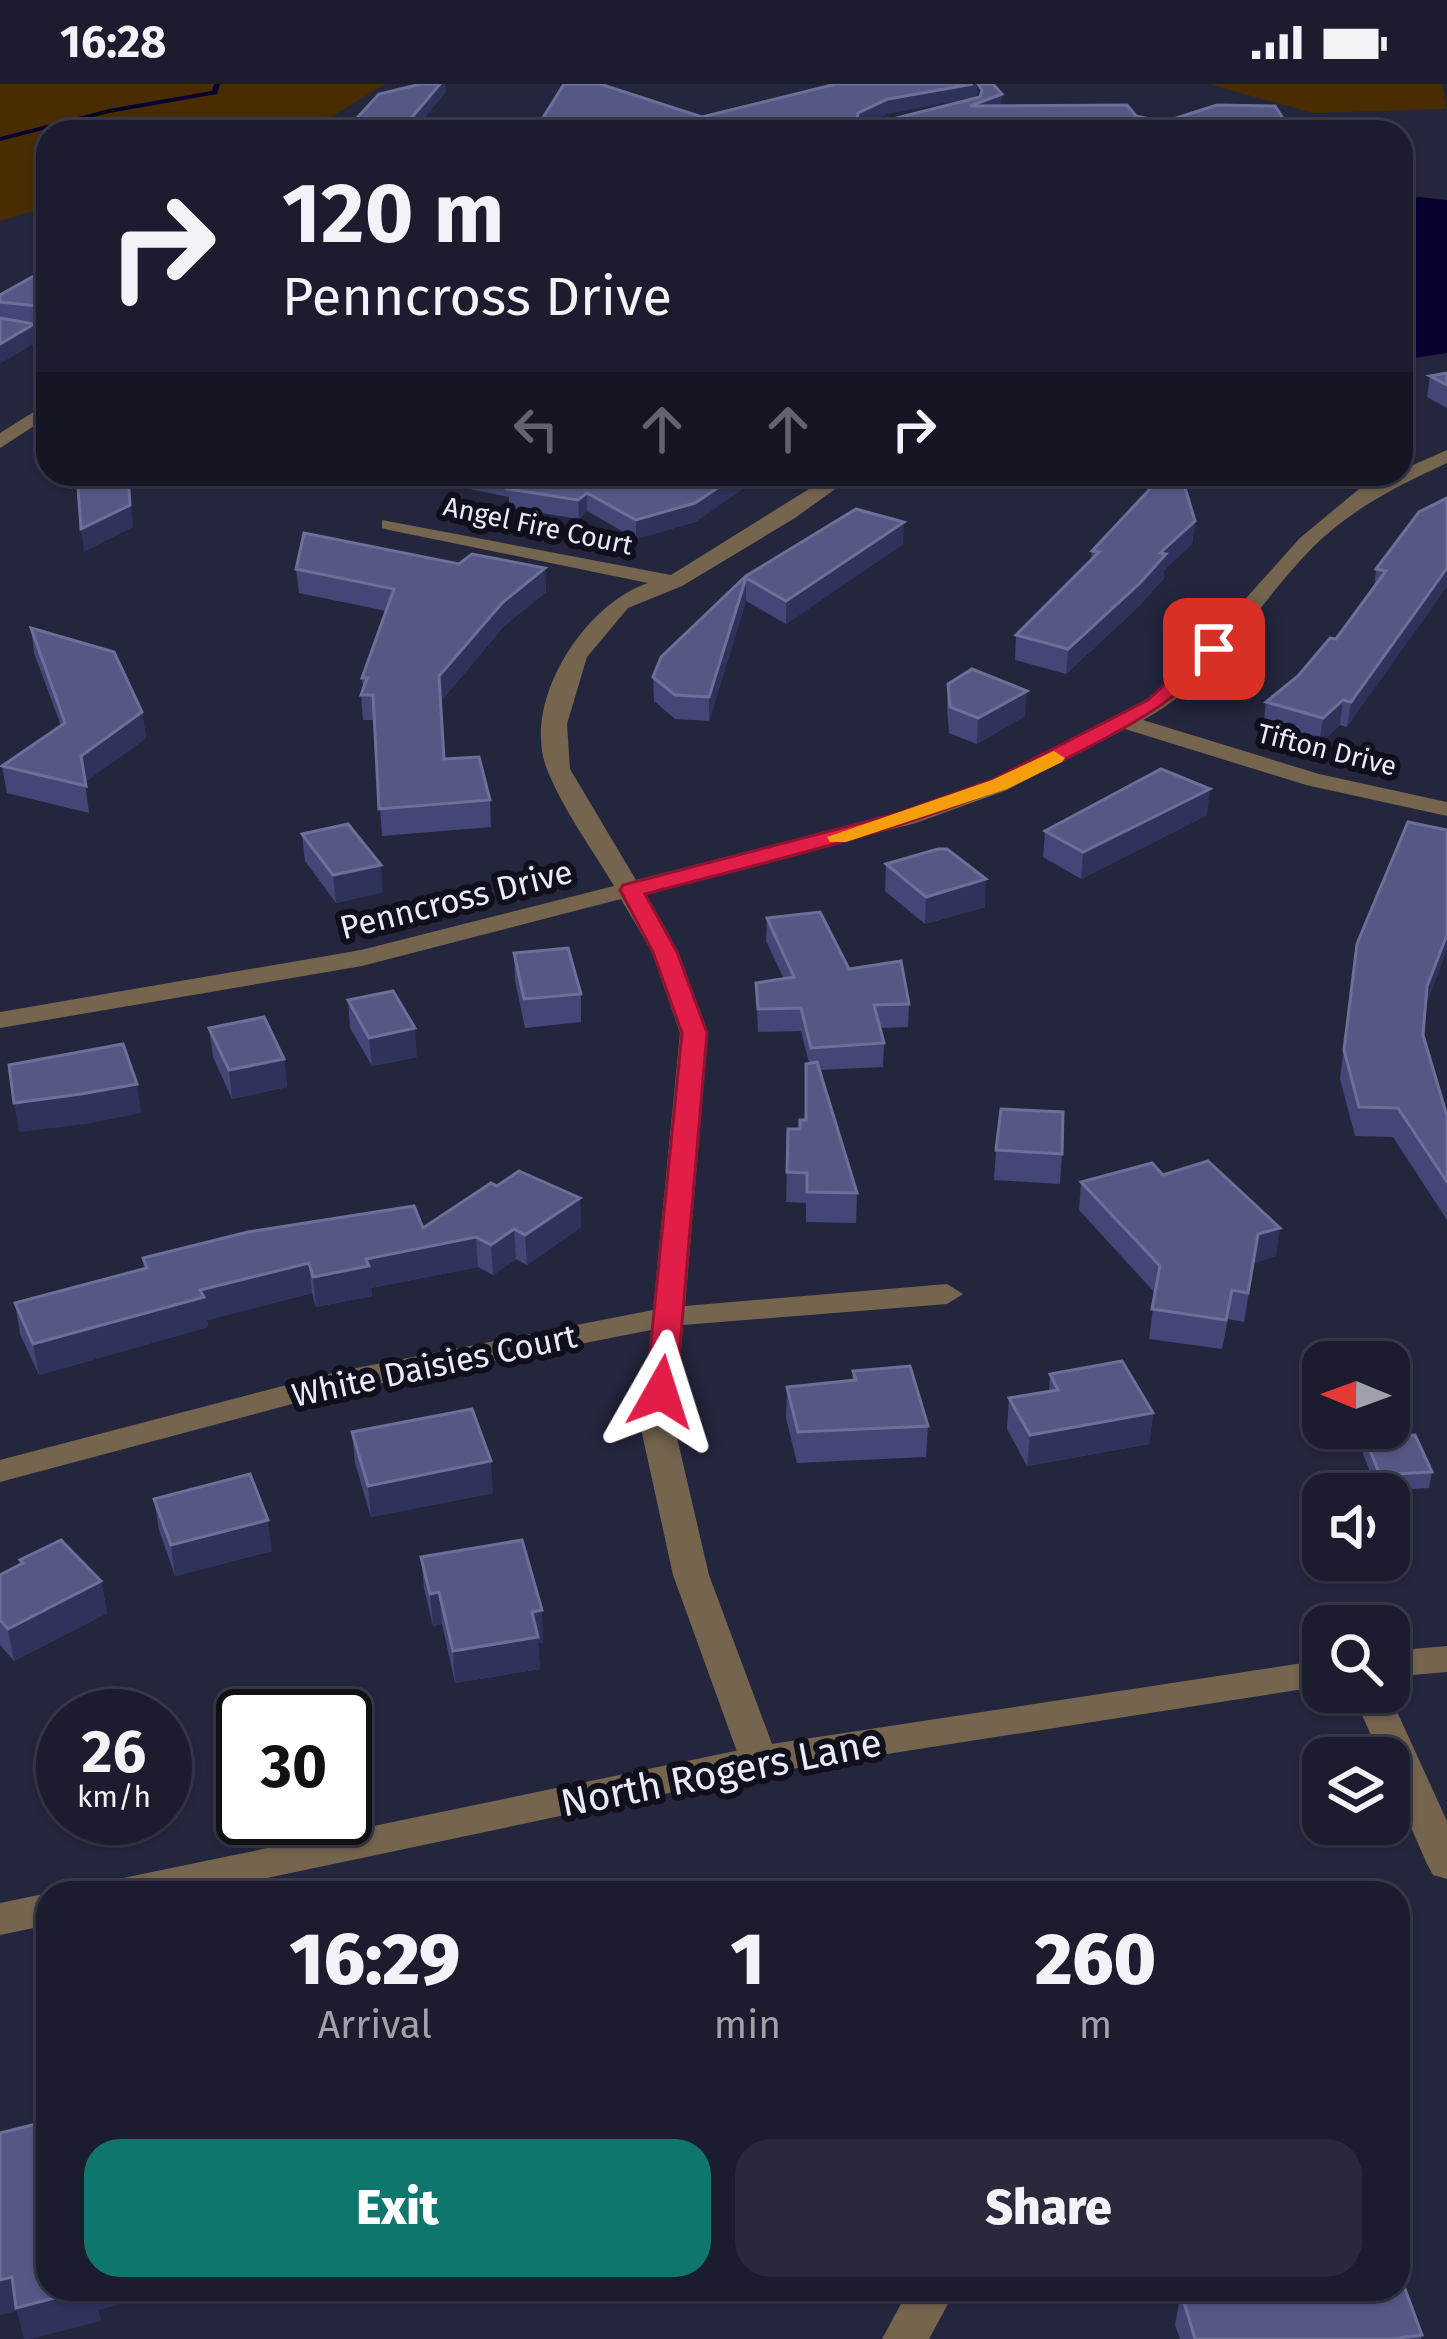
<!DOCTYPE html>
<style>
:root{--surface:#1b1c2e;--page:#28293a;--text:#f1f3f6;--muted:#a0a1aa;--line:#393a4a;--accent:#0f766e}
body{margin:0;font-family:"Fira Sans",sans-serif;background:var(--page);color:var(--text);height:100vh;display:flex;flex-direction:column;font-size:45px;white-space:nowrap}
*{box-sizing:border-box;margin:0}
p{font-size:39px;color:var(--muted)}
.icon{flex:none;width:66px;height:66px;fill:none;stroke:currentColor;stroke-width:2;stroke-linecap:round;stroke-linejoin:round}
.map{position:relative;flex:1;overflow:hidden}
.side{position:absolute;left:36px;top:1797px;width:1374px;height:420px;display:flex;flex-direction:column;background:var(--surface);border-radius:36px;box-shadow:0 3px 9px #0004,0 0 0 3px var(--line)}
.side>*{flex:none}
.guide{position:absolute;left:36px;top:36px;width:1377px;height:366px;border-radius:36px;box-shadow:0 3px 9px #0004,0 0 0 3px var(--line);background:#1b1c2e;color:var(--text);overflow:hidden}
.needle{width:78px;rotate:271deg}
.buttons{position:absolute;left:1302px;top:1257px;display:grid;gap:24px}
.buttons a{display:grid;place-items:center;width:108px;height:108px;border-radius:24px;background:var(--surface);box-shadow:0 3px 9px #0004,0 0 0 3px var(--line);font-size:60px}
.speed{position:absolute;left:36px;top:1605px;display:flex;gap:24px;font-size:60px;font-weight:700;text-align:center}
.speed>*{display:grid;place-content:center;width:156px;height:156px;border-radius:50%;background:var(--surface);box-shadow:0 3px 9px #0004,0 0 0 3px var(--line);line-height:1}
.speed small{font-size:30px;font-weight:400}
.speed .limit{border:6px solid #111;border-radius:18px;background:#fff;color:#111}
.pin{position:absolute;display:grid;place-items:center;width:102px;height:102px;color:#fff;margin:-51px;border-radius:24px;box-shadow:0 6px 18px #0006}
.me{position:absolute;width:132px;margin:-66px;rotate:6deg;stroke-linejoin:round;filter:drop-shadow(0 0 9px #0008)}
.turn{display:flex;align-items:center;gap:42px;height:252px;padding:0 48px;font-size:54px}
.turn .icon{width:156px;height:156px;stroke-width:2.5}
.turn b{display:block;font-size:84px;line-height:102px}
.lanes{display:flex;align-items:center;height:114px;padding:0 48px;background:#0003;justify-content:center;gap:60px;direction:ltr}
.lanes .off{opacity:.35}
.eta{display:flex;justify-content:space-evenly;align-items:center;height:204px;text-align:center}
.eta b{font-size:72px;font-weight:800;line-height:84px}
.cta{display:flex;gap:24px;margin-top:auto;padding:24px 48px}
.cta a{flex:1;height:138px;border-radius:36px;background:var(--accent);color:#fff;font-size:48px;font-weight:800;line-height:138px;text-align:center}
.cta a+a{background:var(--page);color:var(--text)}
.status{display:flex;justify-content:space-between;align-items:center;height:84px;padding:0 60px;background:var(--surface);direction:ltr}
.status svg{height:33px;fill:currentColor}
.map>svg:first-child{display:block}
.green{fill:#492c00}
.water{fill:#090231}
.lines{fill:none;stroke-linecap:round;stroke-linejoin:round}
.stream{fill:#090231;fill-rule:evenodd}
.minor{fill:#75644e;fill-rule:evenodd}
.tertiary{fill:#75644e;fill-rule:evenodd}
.wall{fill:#434677}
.shaded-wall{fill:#2f325a}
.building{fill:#555885;stroke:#6c6f98;stroke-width:3}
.route{fill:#e11d48;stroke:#92132f;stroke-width:3}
.slow{fill:#f59e0b}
.labels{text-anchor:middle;stroke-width:12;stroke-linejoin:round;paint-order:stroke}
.far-street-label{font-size:27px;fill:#e8ebfb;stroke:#0f101b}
.street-label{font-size:33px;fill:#e8ebfb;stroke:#0f101b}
.near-street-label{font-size:39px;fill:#e8ebfb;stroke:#0f101b}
</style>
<div class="status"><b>16:28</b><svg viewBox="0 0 49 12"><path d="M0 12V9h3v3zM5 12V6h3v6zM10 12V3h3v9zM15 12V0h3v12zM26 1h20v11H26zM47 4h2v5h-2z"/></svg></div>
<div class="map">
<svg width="1447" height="2255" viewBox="0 0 1447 2255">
<rect width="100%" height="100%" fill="#24263e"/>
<g class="green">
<polygon points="0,0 385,0 331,33 294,48 48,48 48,123 0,137"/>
<polygon points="1208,0 1442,0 1447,25 1313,29"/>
</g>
<polygon class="water" points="1419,113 1447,116 1447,269 1401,276 1401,117"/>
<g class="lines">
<polygon class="stream" points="214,0 220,0 217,10 109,29 0,57 0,53 109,25 212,7"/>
<g class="minor">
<polygon points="504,36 511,40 501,48 484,48"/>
<polygon points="0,238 48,245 48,255 0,248"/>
<polygon points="48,319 48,333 0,364 0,349"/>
<path d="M 1447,366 L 1447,379 C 1397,402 1353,424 1313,463 C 1257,520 1215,598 1143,636 L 1319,690 L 1447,718 L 1447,732 L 1306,701 L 1125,645 L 1007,706 L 916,739 L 643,809 L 678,868 L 708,949 L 685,1222 L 947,1200 L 963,1210 L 947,1220 L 683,1241 L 675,1345 L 709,1491 L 778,1676 L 772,1686 L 759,1690 L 746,1686 L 740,1676 L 673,1491 L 641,1345 L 651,1246 L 337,1308 L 0,1398 L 0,1376 L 336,1288 L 653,1226 L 680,949 L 652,868 L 621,815 L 362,882 L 0,944 L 0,928 L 361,866 L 614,802 C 592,765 564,727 548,688 C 519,620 584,520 648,499 L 389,446 L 382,444 L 382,436 L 671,491 L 833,390 L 856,390 L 795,434 L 682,502 L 628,524 L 587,573 L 567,640 L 570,685 L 636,796 L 898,729 L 991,696 L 1148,615 L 1177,591 L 1300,454 L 1359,405 Z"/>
<polygon points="1352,1608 1388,1608 1447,1737 1447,1795 1433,1791 1427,1780 1389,1693 1389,1674 1381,1674"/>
<polygon points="909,2205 956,2205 929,2255 882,2255"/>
</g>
<g class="tertiary">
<polygon points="1447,1562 1447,1588 1389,1593 1389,1567"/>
<polygon points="1323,1576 1323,1602 759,1690 196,1809 103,1809 109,1798 123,1794 759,1662"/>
<polygon points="48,1809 48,1841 0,1851 0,1819"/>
</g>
</g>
<g class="wall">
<polygon points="48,184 48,240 8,236 37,258 0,279 0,211"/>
<polygon points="1447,289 1447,324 1427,313 1430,292"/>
<polygon points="405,390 764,390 695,438 636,455 587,427 579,435 509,424 509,413 405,392"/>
<polygon points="1419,428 1347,643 1340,641 1319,660 1263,644 1266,618 1298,592 1336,555 1374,504 1376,485"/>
<polygon points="1195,437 1192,460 1164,486 1164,494 1138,523 1066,590 1015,576 1016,551 1091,476 1092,467"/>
<polygon points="903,460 786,540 746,517 709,637 675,635 654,617 653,593 746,492"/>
<polygon points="459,480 545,484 546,508 504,542 441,617 444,675 490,716 491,743 382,752 374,636 363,636 361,611 363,605 362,594 386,527 299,509 296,485"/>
<polygon points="31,544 142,628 146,654 85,698 89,729 7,709 2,682 61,642 34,569"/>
<polygon points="948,600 1025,632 977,660 949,649 947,625"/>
<polygon points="1207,731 1081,795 1043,773 1045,747"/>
<polygon points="302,750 383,808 336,819 305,777"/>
<polygon points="886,780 985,823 925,840 885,807"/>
<polygon points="767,834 909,920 908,943 880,944 884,959 883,983 819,986 857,1109 856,1139 806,1138 806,1119 786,1118 788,1045 800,1045 805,1036 809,979 801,947 758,948 756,899 784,895 766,857"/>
<polygon points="514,869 581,910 581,938 525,944 515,897"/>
<polygon points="1353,888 1426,922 1423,951 1447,1032 1447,1136 1393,1053 1355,1052 1340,995"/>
<polygon points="348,916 417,973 372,982 350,944"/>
<polygon points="209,944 284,975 287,1003 232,1015 213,973"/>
<polygon points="996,1066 1062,1070 1060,1100 994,1096"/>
<polygon points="1163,1091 1276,1172 1254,1179 1244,1238 1228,1235 1222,1265 1149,1255 1155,1209 1079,1126 1081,1098"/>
<polygon points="497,1102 580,1114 581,1143 527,1181 516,1175 493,1191 478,1183 371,1204 372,1212 316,1223 312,1209 207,1236 208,1243 39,1291 20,1250 15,1219 144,1185 143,1174 423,1144"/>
<polygon points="853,1287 928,1342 926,1373 797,1379 786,1334 787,1303 852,1296"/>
<polygon points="1050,1290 1153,1329 1149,1360 1027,1382 1007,1345 1009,1314 1049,1307"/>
<polygon points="352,1348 493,1409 371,1433 355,1379"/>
<polygon points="1365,1354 1432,1388 1429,1404 1378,1407 1363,1370"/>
<polygon points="154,1415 272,1467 175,1492 159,1446"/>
<polygon points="421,1473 543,1558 538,1559 540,1585 455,1599 442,1540 433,1542 424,1504"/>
<polygon points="20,1476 101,1497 107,1529 14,1577 0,1561 0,1491 21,1480"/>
<polygon points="1187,2205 1398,2205 1422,2251 1421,2255 1180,2255 1175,2241 1181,2208 1187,2207"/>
</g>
<g class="shaded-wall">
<polygon points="440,0 445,0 446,8 413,48 404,48 408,38"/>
<polygon points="977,0 977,13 887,30 858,44 858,29 888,15"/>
<polygon points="1002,10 1001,25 970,22"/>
<polygon points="34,240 37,258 0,279 0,260"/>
<polygon points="128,390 133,443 84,468 81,445"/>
<polygon points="738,390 764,390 695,438 636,455 636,436"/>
<polygon points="587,409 587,427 579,435 578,416"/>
<polygon points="1195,437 1192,460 1164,486 1164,494 1138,523 1066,590 1068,565 1160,469"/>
<polygon points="904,438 903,460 786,540 786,517"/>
<polygon points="545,484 546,508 504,542 441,617 439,592 503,518"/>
<polygon points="1447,484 1447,503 1347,643 1351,618"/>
<polygon points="746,494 746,517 709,637 709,613"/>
<polygon points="1027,607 1025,632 977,660 978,634"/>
<polygon points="1343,616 1340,641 1319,660 1323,634"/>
<polygon points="142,628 146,654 85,698 81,672"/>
<polygon points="1210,705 1207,731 1081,795 1083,768"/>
<polygon points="381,781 383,808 336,819 333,791"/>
<polygon points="986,795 985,823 925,840 926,813"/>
<polygon points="1447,851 1447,866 1423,930 1427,902"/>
<polygon points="415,944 417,973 372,982 369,954"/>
<polygon points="284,975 287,1003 232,1015 229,986"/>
<polygon points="137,1000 141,1029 86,1040 19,1048 14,1019"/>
<polygon points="580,1114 581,1143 527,1181 525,1151"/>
<polygon points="1280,1144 1276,1172 1254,1179 1244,1238 1258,1150"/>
<polygon points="514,1145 516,1175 493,1191 491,1161"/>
<polygon points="476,1153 478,1183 371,1204 372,1212 316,1223 313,1193 366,1175"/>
<polygon points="309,1179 312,1209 207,1236 208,1243 39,1291 33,1260 200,1206"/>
<polygon points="1153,1329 1149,1360 1027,1382 1030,1351"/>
<polygon points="491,1377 493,1409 371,1433 368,1402"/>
<polygon points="268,1436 272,1467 175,1492 171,1461"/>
<polygon points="101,1497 107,1529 14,1577 8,1545"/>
<polygon points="439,1508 442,1540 433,1542 430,1510"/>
<polygon points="542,1526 543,1558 538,1559 540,1585 455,1599 453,1567 532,1528"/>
<polygon points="12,2193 90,2205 179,2205 99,2226 101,2237 31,2255 24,2255 17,2227 0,2231 0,2196"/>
</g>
<g class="building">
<polygon points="421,0 440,0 408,38 404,48 344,48 379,10"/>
<polygon points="564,0 600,0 702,33 836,0 973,0 888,15 858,29 857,36 881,38 980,13 982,6 978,0 993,0 1002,10 970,22 1127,21 1136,32 1164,38 1217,21 1275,22 1292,48 534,48"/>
<polygon points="48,184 48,227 46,223 0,218 0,211"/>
<polygon points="0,234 34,240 0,260"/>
<polygon points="1447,289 1447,301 1430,292"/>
<polygon points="77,390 128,390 130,421 81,445"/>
<polygon points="487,390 738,390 695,419 636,436 587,409 578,416 508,405 519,396"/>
<polygon points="1164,390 1181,390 1195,437 1160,469 1166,470 1140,499 1068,565 1016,551 1099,468 1092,467"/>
<polygon points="1447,414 1447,484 1351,618 1343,616 1323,634 1266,618 1298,592 1330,554 1336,555 1386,487 1376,485 1419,428"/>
<polygon points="856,425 904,438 786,517 746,494 709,613 675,611 653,593 661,573 746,492"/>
<polygon points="304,449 459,480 472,470 545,484 503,518 439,592 444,675 479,673 490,716 379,725 373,611 361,611 367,594 362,594 394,505 296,485"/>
<polygon points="31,544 114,568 142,628 81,672 86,702 2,682 65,639"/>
<polygon points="972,585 1027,607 978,634 950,623 948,600"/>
<polygon points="1161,685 1210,705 1083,768 1045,747"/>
<polygon points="1408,738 1447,746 1447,851 1427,902 1423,951 1447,1032 1447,1098 1398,1024 1359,1023 1344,966 1357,860"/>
<polygon points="348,740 381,781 333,791 302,750"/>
<polygon points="938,765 947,765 986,795 926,813 886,780"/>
<polygon points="820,828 849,885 901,877 909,920 874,921 884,959 811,964 801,924 758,925 756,899 794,893 767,834"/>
<polygon points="568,864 581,910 524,915 514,869"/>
<polygon points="393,907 415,944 369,954 348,916"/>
<polygon points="264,933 284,975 229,986 209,944"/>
<polygon points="123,960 137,1000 81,1010 14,1019 9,981"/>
<polygon points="817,978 857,1109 807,1108 807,1089 787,1088 788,1045 800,1045 800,1036 806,1036 806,980"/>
<polygon points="1001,1025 1063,1028 1062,1070 996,1066"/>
<polygon points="1208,1077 1280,1144 1258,1150 1248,1209 1232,1206 1226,1236 1152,1225 1160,1182 1081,1098 1152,1079 1163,1091"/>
<polygon points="519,1087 580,1114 525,1151 514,1145 491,1161 476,1153 366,1175 369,1182 313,1193 309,1179 200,1206 204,1213 33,1260 15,1219 147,1184 143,1174 248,1148 414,1122 423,1144 491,1099 497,1102"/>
<polygon points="1122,1277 1153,1329 1030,1351 1009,1314 1058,1306 1050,1290"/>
<polygon points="910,1282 928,1342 798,1348 787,1303 856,1296 853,1287"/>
<polygon points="472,1325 491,1377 368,1402 352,1348"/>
<polygon points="1415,1351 1432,1388 1380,1391 1365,1354"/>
<polygon points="250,1390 268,1436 171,1461 154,1415"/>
<polygon points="61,1456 101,1497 8,1545 0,1536 0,1491 23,1479 20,1476"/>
<polygon points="522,1456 542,1526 532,1528 538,1553 453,1567 439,1508 430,1510 421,1473"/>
<polygon points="48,2037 48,2205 90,2205 16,2224 12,2193 0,2196 0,2049"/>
<polygon points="1398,2186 1422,2251 1391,2255 1195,2255 1181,2208 1202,2205 1398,2205"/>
</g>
<path class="route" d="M 1207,561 L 1224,565 C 1184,612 1137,638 1083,666 C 943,739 796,770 645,810 L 677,868 L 707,949 L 676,1308 L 672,1314 L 651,1314 L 646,1308 L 682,949 L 653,868 L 620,806 L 623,801 L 899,729 L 992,696 L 1148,616 Z"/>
<polygon class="slow" points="1054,667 1065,674 1062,678 1007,705 846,758 830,758 827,753 992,696"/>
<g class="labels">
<g class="far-street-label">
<text transform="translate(538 442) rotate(12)" y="9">Angel Fire Court</text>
<text transform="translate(1327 666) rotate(14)" y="9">Tifton Drive</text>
</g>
<g class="street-label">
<text transform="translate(456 815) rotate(-14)" y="12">Penncross Drive</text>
<text transform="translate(434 1281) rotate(-12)" y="12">White Daisies Court</text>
</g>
<g class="near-street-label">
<text transform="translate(721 1688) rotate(-11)" y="14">North Rogers Lane</text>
</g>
</g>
</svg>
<div class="buttons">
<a><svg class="needle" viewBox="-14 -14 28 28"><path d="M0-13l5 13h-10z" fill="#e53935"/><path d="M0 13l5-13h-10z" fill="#a0a1aa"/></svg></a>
<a><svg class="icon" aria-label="sound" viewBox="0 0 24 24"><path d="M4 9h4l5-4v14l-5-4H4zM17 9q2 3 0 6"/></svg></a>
<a><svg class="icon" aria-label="search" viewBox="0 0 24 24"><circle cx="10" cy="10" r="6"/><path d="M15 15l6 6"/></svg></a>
<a><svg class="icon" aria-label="layers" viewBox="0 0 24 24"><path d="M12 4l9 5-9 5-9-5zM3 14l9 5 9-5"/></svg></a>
</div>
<div class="speed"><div>26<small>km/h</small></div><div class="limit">30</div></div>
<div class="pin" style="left:1214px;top:565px;background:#d93025"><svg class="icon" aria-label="arrive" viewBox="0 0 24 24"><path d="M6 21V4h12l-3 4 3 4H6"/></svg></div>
<svg class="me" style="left:661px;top:1308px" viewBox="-20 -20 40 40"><path d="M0-17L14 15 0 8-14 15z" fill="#e11d48" stroke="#fff" stroke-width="4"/></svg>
<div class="guide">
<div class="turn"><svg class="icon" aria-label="right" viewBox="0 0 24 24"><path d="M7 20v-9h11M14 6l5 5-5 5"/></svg><div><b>120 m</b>Penncross Drive</div></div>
<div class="lanes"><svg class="icon off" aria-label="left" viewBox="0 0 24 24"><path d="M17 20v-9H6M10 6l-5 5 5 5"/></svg><svg class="icon off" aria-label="ahead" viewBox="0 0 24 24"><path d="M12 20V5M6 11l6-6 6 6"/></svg><svg class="icon off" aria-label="ahead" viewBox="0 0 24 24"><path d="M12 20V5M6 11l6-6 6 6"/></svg><svg class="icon" aria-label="right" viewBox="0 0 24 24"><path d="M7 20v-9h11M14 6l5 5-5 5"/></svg></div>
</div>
<section class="side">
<div class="eta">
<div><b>16:29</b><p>Arrival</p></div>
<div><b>1</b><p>min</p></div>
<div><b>260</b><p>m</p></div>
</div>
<div class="cta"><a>Exit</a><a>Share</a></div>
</section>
</div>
